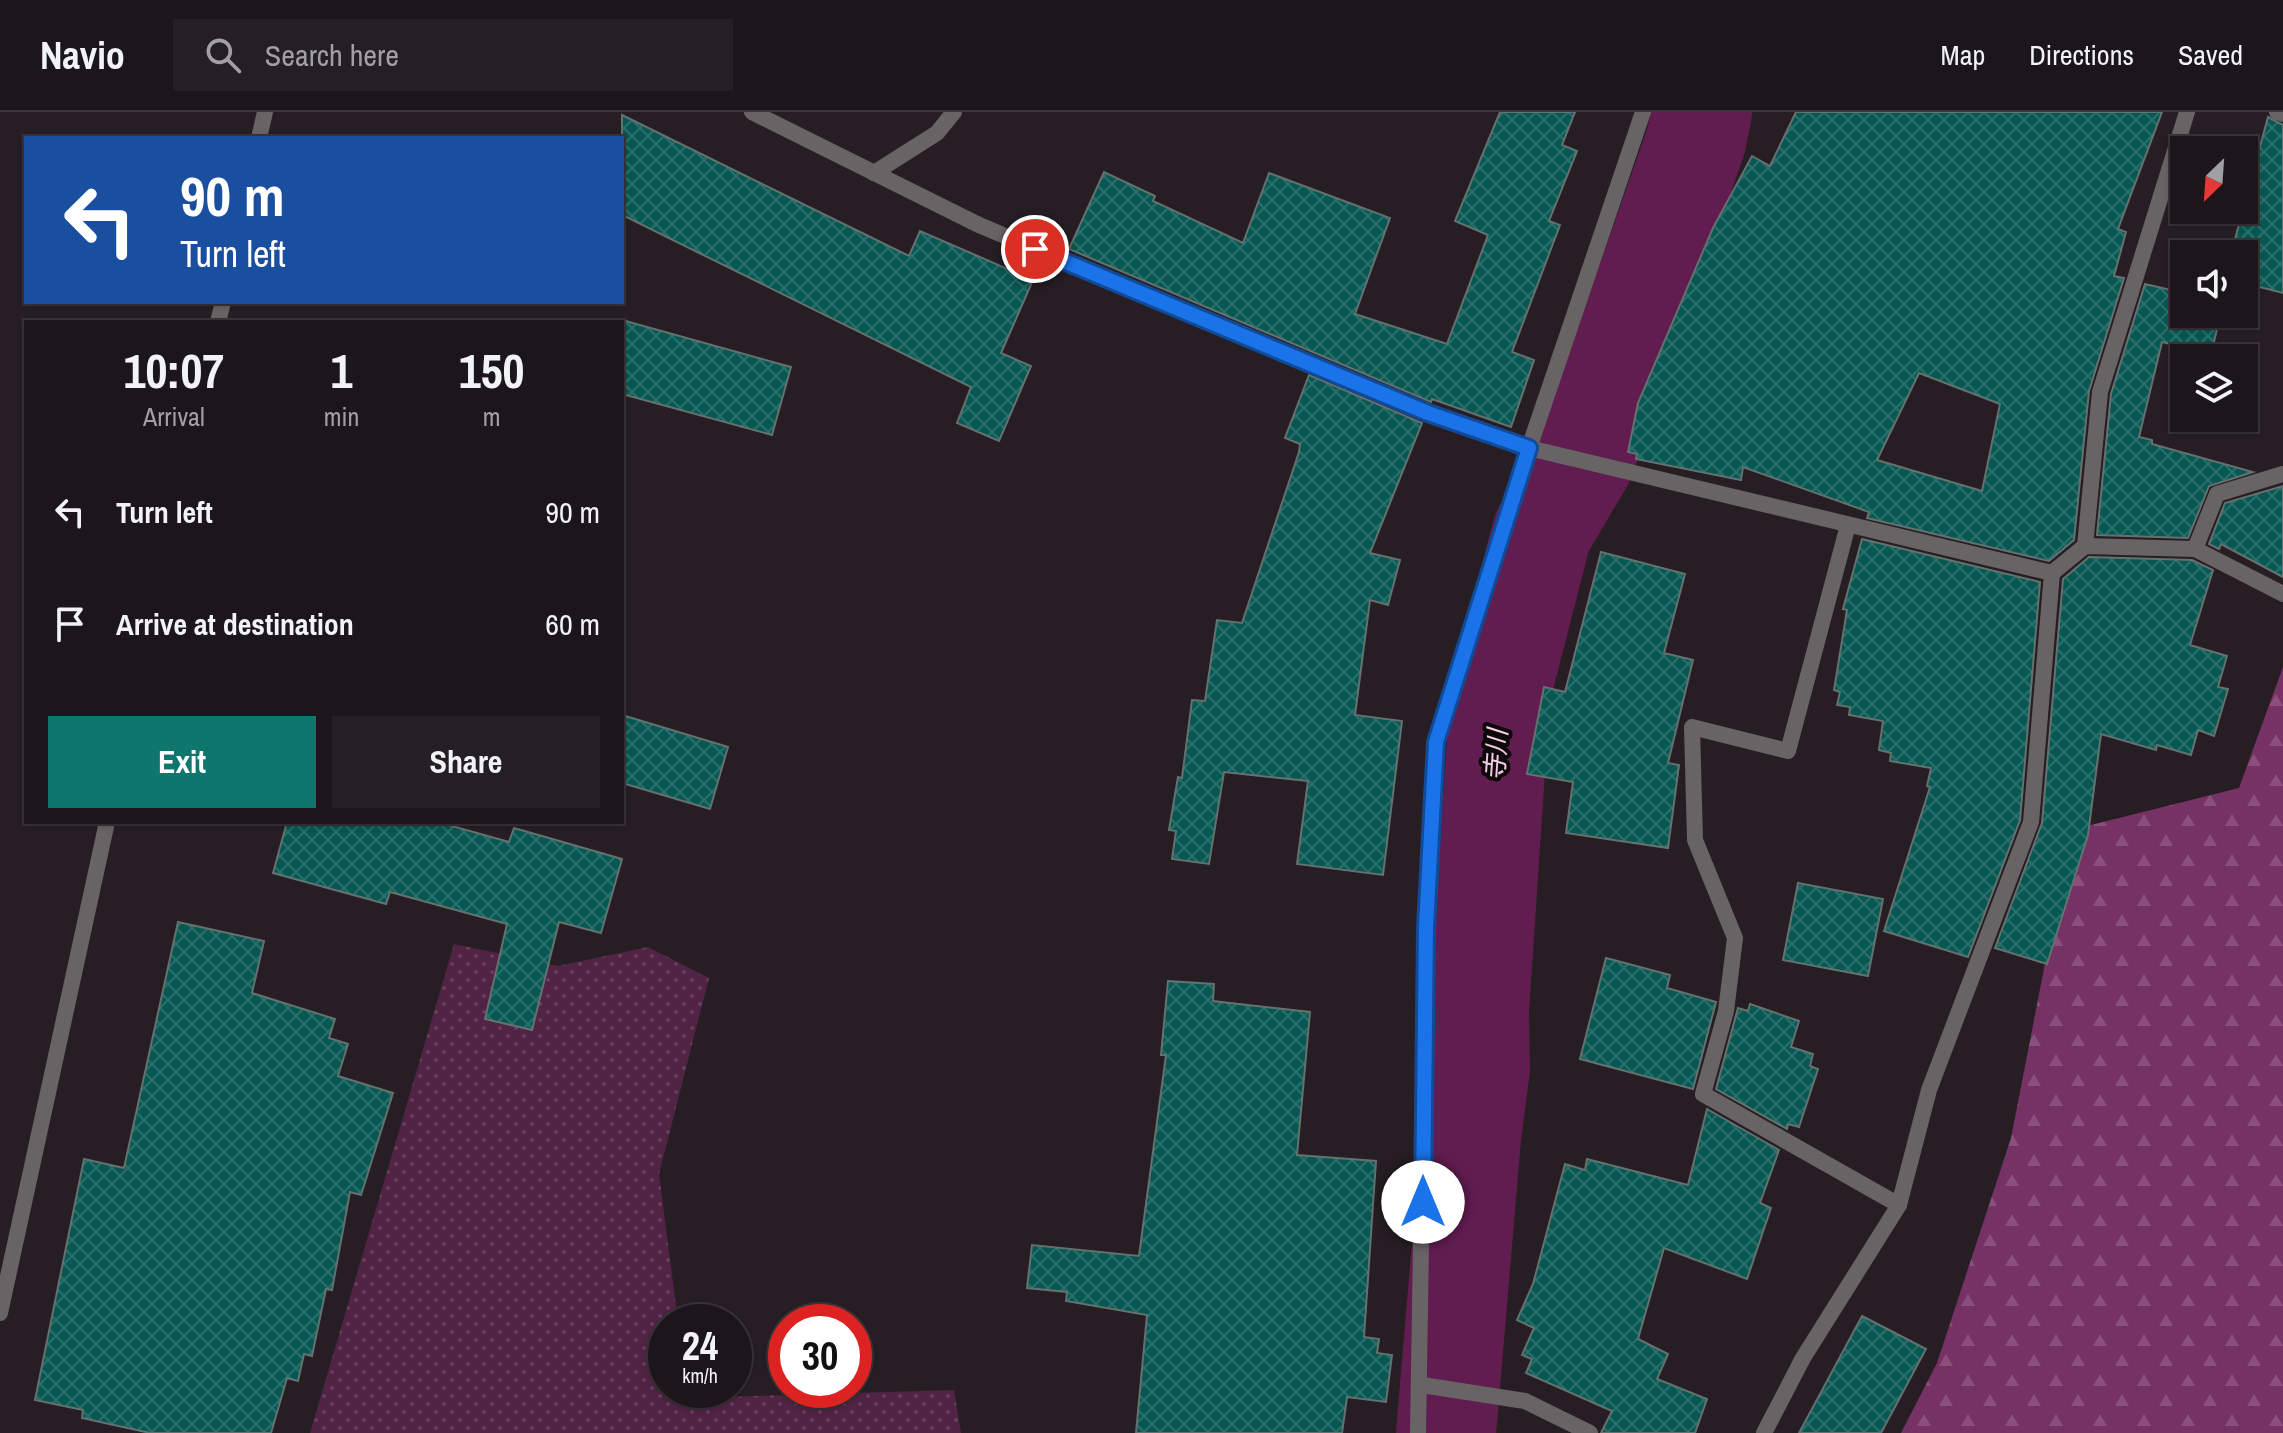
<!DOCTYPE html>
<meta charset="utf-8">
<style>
:root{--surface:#1c161a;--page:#251f23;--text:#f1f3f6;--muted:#a09fa2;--line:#3a3539;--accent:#0f766e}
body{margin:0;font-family:"Archivo Narrow","Noto Sans JP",sans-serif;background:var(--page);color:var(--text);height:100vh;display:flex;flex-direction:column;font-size:30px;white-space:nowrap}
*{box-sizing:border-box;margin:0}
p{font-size:26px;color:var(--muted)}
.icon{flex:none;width:44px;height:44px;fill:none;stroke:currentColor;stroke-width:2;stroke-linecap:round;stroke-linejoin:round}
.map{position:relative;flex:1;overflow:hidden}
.side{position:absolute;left:24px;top:208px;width:600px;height:504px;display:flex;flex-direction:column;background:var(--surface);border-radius:0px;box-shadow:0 2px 6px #0004,0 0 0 2px var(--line)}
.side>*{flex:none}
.banner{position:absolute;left:24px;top:24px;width:600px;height:168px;border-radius:0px;box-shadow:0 2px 6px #0004,0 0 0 2px var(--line);background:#1a4fa0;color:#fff;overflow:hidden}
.needle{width:52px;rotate:205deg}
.tools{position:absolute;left:2170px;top:24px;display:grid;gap:16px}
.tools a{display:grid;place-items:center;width:88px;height:88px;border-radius:0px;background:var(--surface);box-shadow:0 2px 6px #0004,0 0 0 2px var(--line);font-size:40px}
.speed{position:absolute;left:648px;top:1192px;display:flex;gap:16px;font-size:40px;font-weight:700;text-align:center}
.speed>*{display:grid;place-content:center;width:104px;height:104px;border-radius:50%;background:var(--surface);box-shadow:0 2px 6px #0004,0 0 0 2px var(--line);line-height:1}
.speed small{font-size:20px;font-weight:400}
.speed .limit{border:12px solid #d22;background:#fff;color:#111}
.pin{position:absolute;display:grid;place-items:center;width:68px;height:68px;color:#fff;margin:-34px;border:4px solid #fff;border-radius:50%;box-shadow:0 2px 8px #0007}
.me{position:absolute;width:88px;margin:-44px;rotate:0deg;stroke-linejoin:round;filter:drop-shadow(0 0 6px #0008)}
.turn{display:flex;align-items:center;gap:28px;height:168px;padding:0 24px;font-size:36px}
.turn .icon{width:104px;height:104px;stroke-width:2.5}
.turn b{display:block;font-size:56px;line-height:68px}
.eta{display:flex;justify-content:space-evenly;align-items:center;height:136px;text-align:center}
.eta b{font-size:48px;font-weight:700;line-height:56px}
.action{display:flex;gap:16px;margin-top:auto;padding:16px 24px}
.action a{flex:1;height:92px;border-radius:0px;background:var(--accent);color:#fff;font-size:32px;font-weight:700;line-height:92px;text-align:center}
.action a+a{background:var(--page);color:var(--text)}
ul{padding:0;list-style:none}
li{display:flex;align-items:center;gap:24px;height:112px;padding:0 24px}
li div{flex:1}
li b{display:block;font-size:30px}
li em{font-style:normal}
header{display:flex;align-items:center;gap:48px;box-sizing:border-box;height:112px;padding:0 40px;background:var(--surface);border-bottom:2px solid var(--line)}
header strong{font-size:38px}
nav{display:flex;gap:44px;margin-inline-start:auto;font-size:28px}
.search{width:560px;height:72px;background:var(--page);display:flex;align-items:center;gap:20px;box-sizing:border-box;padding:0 28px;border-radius:0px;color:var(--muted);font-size:30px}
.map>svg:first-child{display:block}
.grass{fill:url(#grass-dots)}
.forest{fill:url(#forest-firs)}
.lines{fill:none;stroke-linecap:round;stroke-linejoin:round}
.river{stroke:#611d50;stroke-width:100}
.building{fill:url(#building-cross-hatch);stroke:#64716f;stroke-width:2;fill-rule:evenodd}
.lane{stroke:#686466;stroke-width:16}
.street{stroke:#686466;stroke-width:16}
.route-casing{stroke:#114b97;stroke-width:20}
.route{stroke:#1a73e8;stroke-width:14}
.labels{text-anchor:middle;stroke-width:8;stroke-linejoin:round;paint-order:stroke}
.water-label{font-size:26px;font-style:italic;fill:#f6cce7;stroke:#0d090b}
</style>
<header>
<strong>Navio</strong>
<div class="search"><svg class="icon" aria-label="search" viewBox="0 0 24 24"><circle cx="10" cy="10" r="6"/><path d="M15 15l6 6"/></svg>Search here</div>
<nav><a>Map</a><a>Directions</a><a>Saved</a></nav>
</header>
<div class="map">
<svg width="2283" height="1321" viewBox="0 0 2283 1321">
<defs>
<pattern id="grass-dots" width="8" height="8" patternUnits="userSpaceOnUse" patternTransform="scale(2)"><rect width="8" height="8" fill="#512344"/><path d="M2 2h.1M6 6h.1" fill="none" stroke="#69425e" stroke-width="1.8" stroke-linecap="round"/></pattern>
<pattern id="forest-firs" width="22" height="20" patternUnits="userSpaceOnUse" patternTransform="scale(2)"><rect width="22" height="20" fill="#773265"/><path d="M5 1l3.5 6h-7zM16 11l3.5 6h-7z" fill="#8a4f7a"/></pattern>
<pattern id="building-cross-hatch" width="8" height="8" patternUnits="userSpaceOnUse" patternTransform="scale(2)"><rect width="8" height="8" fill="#075853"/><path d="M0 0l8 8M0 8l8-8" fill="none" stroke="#2a6f6b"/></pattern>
</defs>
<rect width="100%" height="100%" fill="#261e23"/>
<polygon class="grass" points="454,832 558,854 648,835 709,866 659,1062 678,1210 666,1210 666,1278 687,1278 688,1286 954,1278 961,1321 310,1321"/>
<polygon class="forest" points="2283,555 2283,1321 1901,1321 1937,1251 2011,1026 2071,718 2239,676"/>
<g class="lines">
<polyline class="river" points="1446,1321 1471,1026 1480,956 1479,899 1500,583 1542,420 1584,349 1696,29 1702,0"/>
</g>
<g class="building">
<polygon points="1500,0 1575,0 1562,33 1577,39 1549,109 1560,113 1512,240 1534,248 1511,315 1432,287 1431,290 1069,137 1104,60 1155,84 1153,89 1243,131 1269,61 1390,106 1355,202 1447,232 1488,123 1455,109"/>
<path d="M 1796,0 L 2162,0 L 2118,117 L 2126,120 L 2114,164 L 2124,166 L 2089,279 L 2074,428 L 2049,449 L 1867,406 L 1869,400 L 1743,355 L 1741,368 L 1636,347 L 1637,342 L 1628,340 L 1638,291 L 1713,116 L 1752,44 L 1770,54 ZM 1919,261 L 2000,292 L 1982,379 L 1877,348 Z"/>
<polygon points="622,3 909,144 920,119 1033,168 1001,241 1031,254 999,329 957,311 971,275 622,103"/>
<polygon points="2268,5 2283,13 2283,181 2244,171 2244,142 2231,142"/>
<polygon points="2145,172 2184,181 2184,202 2221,202 2211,241 2162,230 2139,325 2152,328 2152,332 2253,360 2209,374 2188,426 2097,423 2111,282"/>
<polygon points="622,208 791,255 772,323 622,282"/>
<polygon points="1309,263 1422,311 1370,441 1400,448 1388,493 1370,488 1355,603 1402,609 1383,763 1297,752 1308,669 1224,660 1209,752 1172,747 1176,719 1169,718 1178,665 1182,666 1192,588 1205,589 1217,508 1242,511 1299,340 1300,332 1285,326"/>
<polygon points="2283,374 2283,465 2221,432 2219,437 2209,432 2225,391"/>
<polygon points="1862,427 2040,470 2020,708 1968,845 1884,819 1930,675 1927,674 1931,656 1890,649 1891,641 1879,638 1883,609 1849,603 1850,595 1837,593 1840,580 1834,578 1847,498 1843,497"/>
<polygon points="1601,440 1685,462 1664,541 1693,548 1668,651 1679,653 1668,736 1566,721 1573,670 1527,662 1544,575 1565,580"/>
<polygon points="2089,445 2192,448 2213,458 2190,533 2227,544 2218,575 2228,577 2214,624 2198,618 2191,643 2157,633 2156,638 2101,622 2088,723 2047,852 1995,836 2042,711 2063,467"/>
<polygon points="622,603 728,635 710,697 622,671"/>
<polygon points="287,710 438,710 509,730 514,716 622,747 601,821 559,810 532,918 485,907 507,812 390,780 386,792 273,761"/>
<polygon points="1798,771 1883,787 1868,864 1783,848"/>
<polygon points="178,810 264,829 252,881 335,907 329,926 348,932 338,964 393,981 361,1083 350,1080 332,1178 326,1177 312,1244 304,1242 298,1269 287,1266 271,1321 150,1321 82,1306 83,1298 35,1288 84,1047 124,1056"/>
<polygon points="1606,846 1670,863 1667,876 1716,890 1693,977 1580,947"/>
<polygon points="1168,869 1214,872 1213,889 1310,900 1297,1043 1376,1049 1364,1225 1379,1227 1377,1241 1392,1243 1386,1290 1347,1285 1342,1321 1136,1321 1147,1203 1066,1189 1067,1180 1027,1176 1032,1133 1139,1144 1166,943 1161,943"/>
<polygon points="1750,892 1799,909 1791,935 1813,942 1810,954 1818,957 1799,1015 1788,1012 1787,1017 1716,977 1738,896 1748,899"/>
<polygon points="1707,997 1779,1038 1760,1091 1771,1096 1747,1167 1664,1136 1638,1227 1668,1242 1657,1267 1707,1287 1695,1321 1601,1321 1612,1299 1526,1261 1532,1247 1522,1243 1534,1216 1517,1208 1533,1172 1565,1052 1585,1058 1587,1047 1688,1073"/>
<polygon points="1862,1204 1926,1237 1881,1321 1799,1321"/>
</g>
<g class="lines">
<g class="lane">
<polyline points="2277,0 2283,2"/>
<polyline points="1848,413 1788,639 1692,615 1695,728 1735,826 1726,899 1703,982 1899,1093"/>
<polyline points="1422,1273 1525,1289 1590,1321"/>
<polyline points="1764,1321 1803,1246 1899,1093 1929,978 2031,710 2052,461"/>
</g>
<g class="street">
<polyline points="752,0 979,113 1428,301 1529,336 2052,461 2085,434 2195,437 2283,482"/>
<polyline points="259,26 265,0"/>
<polyline points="874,61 937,21 954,0"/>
<polyline points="218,210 223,190"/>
<polyline points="2085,434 2100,280 2187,0"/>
<polyline points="2195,437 2217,382 2283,362"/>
<polyline points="0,1201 107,710"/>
<polyline points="1418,1321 1426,815 1436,630 1529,336 1643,0"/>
</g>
</g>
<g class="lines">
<g class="route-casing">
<polyline id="route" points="1035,137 1428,301 1529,336 1436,630 1426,815 1423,1090"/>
</g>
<use href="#route" class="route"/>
</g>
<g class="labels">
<g class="water-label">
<text transform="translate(1496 643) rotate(-86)" y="9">寺川</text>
</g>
</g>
</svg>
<div class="tools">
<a><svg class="needle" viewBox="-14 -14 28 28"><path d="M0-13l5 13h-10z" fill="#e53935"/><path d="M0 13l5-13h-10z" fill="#a09fa2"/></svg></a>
<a><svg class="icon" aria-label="sound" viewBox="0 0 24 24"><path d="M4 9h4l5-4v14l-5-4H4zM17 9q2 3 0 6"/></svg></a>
<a><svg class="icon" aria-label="layers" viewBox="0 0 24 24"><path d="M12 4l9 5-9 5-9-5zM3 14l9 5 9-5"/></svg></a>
</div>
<div class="speed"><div>24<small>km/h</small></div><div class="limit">30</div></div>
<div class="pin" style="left:1035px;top:137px;background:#d93025"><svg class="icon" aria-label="arrive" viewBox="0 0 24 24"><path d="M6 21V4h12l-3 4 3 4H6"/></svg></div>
<svg class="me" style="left:1423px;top:1090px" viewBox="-20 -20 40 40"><circle r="19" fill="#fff"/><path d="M0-13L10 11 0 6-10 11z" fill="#1a73e8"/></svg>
<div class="banner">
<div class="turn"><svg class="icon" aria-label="left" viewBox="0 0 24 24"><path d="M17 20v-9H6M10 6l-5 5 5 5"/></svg><div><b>90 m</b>Turn left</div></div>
</div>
<section class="side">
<div class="eta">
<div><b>10:07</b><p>Arrival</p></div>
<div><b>1</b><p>min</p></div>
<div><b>150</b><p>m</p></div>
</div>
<ul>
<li><svg class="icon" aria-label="left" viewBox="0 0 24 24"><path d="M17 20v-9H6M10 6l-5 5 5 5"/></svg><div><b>Turn left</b></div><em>90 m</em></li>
<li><svg class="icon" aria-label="arrive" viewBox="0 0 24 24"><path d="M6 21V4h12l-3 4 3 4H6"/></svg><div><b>Arrive at destination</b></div><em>60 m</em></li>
</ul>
<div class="action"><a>Exit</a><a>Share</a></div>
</section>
</div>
